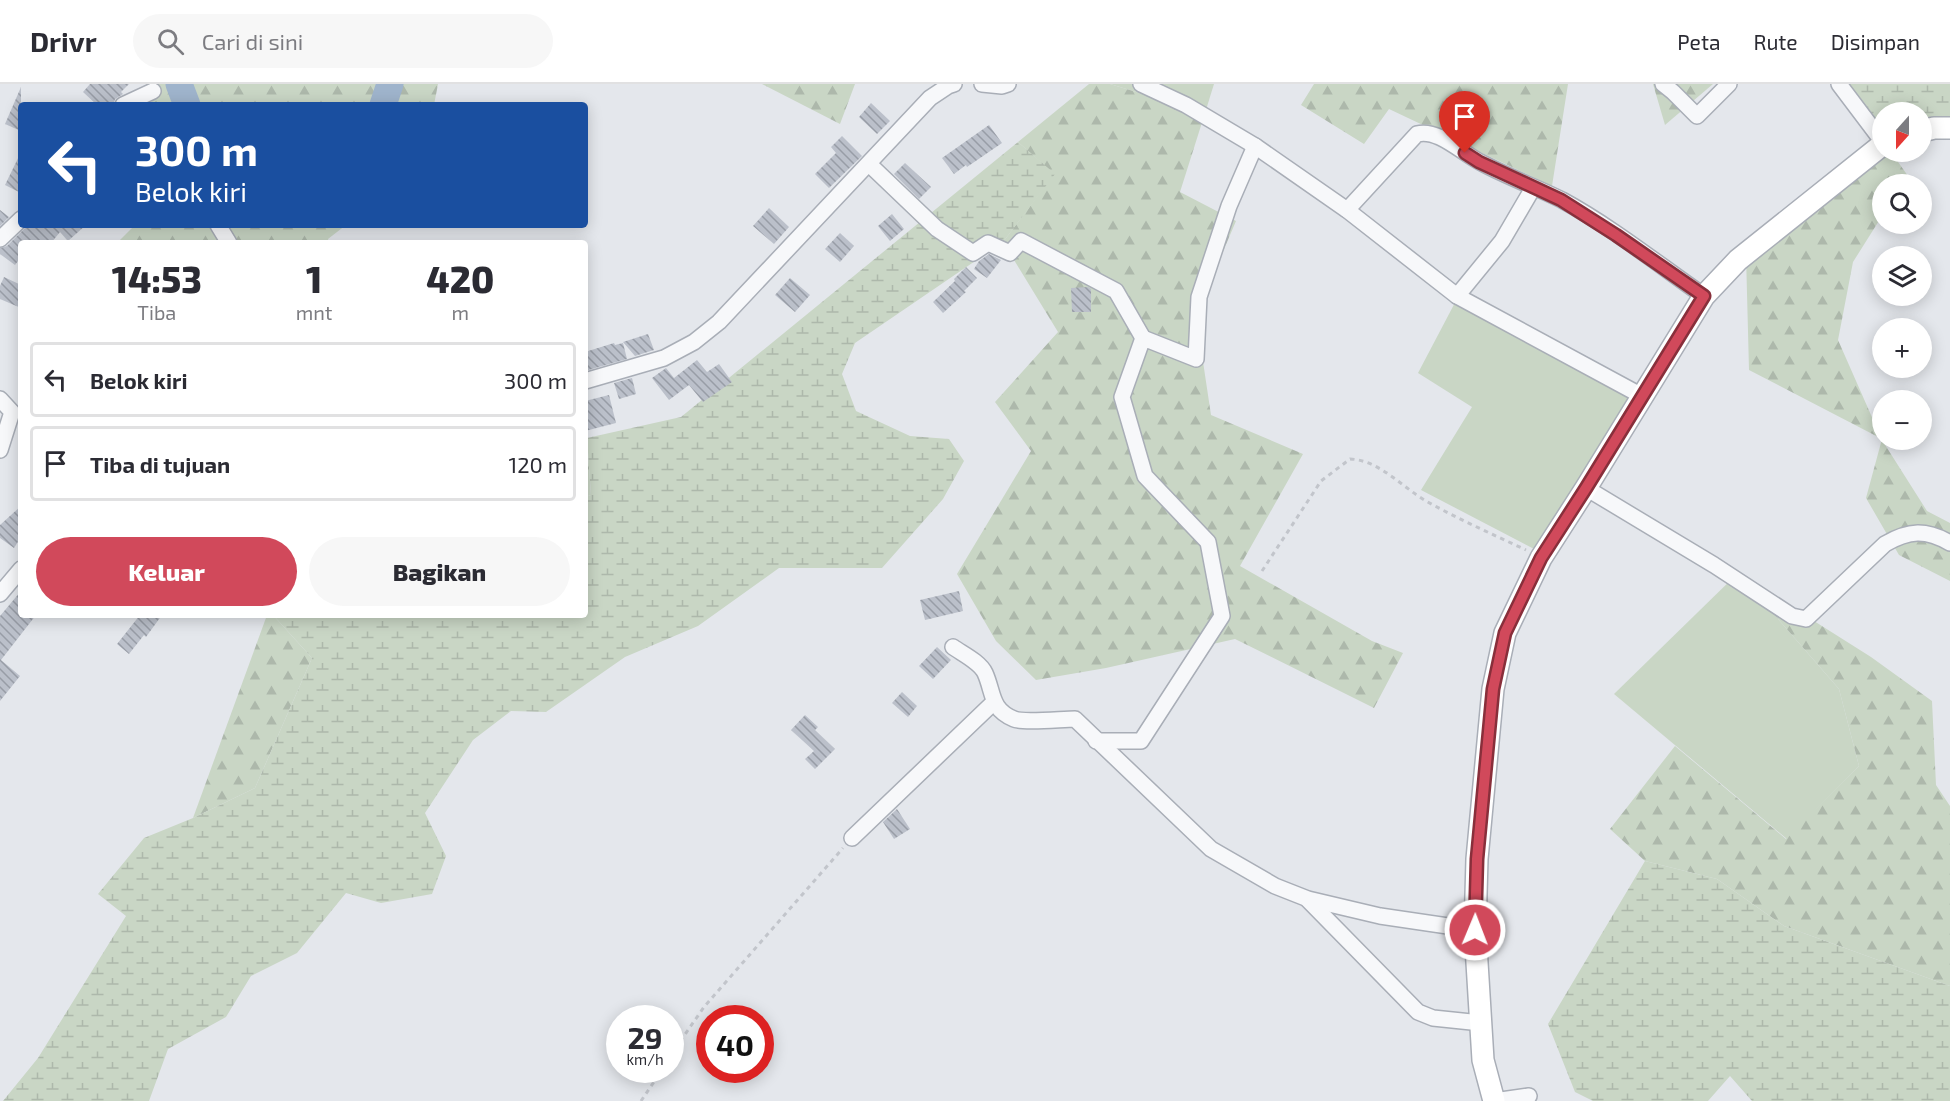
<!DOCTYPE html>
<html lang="id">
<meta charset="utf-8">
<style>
:root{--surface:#fff;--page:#f7f7f7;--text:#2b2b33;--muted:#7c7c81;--line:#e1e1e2;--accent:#d1495b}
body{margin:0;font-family:"Exo 2",sans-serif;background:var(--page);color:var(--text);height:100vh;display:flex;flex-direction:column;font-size:22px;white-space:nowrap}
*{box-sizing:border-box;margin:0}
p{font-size:20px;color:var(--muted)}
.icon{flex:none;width:33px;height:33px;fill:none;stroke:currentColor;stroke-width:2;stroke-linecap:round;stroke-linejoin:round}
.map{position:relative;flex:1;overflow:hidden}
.panel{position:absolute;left:18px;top:156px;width:570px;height:378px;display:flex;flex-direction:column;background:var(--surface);border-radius:6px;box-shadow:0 3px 15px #0003}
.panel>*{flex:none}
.top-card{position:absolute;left:18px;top:18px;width:570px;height:126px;border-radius:6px;box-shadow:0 3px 15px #0003;background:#1a4fa0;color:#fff;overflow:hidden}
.needle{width:39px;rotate:201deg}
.fabs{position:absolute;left:1872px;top:18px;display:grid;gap:12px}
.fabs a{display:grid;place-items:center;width:60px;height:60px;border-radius:50%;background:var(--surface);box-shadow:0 3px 15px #0003;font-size:30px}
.speed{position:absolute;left:606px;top:921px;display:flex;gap:12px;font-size:30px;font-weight:700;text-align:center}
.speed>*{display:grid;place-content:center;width:78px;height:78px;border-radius:50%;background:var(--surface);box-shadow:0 3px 15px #0003;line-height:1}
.speed small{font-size:15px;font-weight:400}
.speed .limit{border:9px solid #d22;background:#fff;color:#111}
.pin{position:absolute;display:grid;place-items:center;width:51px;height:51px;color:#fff;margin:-62px -26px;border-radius:50% 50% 50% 0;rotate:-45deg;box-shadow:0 0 6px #0007}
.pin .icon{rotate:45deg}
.me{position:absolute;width:66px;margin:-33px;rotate:1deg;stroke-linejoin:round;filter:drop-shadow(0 0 4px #0008)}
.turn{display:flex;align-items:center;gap:21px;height:126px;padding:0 18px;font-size:27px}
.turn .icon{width:78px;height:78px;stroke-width:2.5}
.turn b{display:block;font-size:42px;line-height:51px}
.eta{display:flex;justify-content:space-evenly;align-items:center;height:102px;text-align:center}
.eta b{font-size:36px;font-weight:800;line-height:42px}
.primary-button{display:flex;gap:12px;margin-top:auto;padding:12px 18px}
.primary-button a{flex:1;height:69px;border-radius:36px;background:var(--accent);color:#fff;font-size:24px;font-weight:800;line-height:69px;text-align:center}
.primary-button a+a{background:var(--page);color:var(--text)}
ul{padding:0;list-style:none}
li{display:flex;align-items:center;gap:18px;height:75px;margin:0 12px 9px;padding:0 6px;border:3px solid var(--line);border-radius:6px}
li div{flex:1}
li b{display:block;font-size:22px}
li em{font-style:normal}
header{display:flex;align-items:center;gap:36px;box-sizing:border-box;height:84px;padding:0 30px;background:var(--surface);border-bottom:2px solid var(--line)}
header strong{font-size:28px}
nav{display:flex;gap:33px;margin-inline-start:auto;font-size:21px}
.search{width:420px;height:54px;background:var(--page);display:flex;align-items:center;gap:15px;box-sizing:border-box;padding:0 21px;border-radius:33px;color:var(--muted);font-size:22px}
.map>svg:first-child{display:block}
.grass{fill:#c9d6c5}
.forest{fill:url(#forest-firs)}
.wetland{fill:url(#wetland-marsh)}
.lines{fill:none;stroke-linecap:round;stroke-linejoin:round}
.river{stroke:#9fb4cc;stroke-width:27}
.building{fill:url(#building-back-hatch)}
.street-casing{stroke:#a9aeb7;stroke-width:18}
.secondary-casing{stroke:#a9aeb7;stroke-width:24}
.path{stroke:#c2c5cb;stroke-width:3;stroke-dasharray:4.5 4.5;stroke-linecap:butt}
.street{stroke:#f7f8fa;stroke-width:15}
.secondary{stroke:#fff;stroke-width:21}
.route-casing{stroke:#882f3b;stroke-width:15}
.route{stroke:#d1495b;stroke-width:10}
</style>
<header>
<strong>Drivr</strong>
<div class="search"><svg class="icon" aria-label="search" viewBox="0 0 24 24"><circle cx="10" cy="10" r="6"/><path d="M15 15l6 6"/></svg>Cari di sini</div>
<nav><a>Peta</a><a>Rute</a><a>Disimpan</a></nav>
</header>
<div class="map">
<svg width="1950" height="1017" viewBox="0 0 1950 1017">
<defs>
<pattern id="forest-firs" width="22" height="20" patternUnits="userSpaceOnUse" patternTransform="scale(1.5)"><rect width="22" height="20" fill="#c9d6c5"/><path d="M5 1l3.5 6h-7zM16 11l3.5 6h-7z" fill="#adb8ab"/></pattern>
<pattern id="wetland-marsh" width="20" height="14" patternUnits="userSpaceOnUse" patternTransform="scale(1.5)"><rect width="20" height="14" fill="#c9d6c5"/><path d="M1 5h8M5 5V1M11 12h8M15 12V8" fill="none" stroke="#adb8ab"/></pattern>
<pattern id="building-back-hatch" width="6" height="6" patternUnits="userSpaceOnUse" patternTransform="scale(1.5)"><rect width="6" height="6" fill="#bbc0ca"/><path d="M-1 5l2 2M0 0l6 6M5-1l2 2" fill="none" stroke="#989da6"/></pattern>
</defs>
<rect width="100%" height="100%" fill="#e4e7ec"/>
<g class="grass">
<polygon points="1110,0 1214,0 1205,29"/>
<polygon points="1459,211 1645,313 1538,467 1421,406 1472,323 1418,289"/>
<polygon points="1738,489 1839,605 1859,682 1787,755 1614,610"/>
</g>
<g class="forest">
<polygon points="146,0 438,0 434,21 153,21"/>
<polygon points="762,0 855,0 840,40"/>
<polygon points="1089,0 1110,0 1205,29 1180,108 1236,137 1196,231 1211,331 1303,370 1240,482 1372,557 1403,569 1374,624 1235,555 1106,584 1036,596 996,557 957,490 1031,367 995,318 1058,248 1003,158 1054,90 1018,58"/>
<polygon points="1314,0 1568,0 1552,102 1389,25 1364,60 1301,21"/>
<polygon points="1653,0 1713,0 1665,41"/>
<polygon points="1882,68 1891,68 1908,92 1903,100 1882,100 1882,132 1853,178 1838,256 1882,356 1927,427 1950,439 1950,497 1899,471 1866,414 1882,355 1749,286 1746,171"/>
<polygon points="135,141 203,141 215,145 217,141 346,141 328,155 329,159 117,159"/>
<polygon points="587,354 591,411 585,413 585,355"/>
<polygon points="1738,489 1871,573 1932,617 1936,701 1950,722 1950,902 1784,842 1717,795 1645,777 1610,745 1675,662 1786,755 1859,682 1839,605"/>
<polygon points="267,531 273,531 312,574 255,704 193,734"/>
</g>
<g class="wetland">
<polygon points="1840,0 1950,0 1950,37 1922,40 1922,28 1882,28 1882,56"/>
<polygon points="1018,58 1055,90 1003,158 855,259 842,290 856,327 910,352 949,355 964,377 943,415 882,484 779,484 698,542 625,573 546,628 511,627 473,656 425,729 446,772 432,810 381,819 346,809 297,869 251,892 226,933 168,965 149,1017 3,1017 38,974 126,832 98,810 144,754 193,734 255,704 312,574 273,531 585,531 585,413 591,411 587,354 681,333"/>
<polygon points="1645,777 1717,795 1784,842 1950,902 1950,1017 1752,1017 1730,992 1708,1017 1593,1017 1575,1008 1548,940"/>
</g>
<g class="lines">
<g class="river">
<polyline points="179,0 187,21"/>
<polyline points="383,21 390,0"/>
</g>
</g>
<g class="building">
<polygon points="90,0 129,0 121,8 123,10 115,15 113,21 97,21 83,8"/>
<polygon points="21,3 21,47 5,40"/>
<polygon points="871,19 890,37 877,50 859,33"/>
<polygon points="989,41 1002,59 967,83 966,81 954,90 942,74"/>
<polygon points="842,52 862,72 829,104 815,90 836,69 831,63"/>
<polygon points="21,68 21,109 5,101"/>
<polygon points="905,79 931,103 919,115 894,90"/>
<polygon points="769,124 789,143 774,160 753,142"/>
<polygon points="0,126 9,133 0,142"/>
<polygon points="892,130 904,145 890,157 878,142"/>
<polygon points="28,141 86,141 68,157 60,148 51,159 21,159 21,173 15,181 0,170 0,164 7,162"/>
<polygon points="840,149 854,162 840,178 825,165"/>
<polygon points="989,170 1001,176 987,194 974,185 979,177"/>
<polygon points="966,183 977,194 964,207 966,208 943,229 933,218 955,197 954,195"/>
<polygon points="4,193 21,201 21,224 0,215 0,202"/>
<polygon points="790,194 810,211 795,228 775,211"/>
<polygon points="1088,203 1091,205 1091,228 1072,228 1071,204"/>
<polygon points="648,250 654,266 635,272 623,258"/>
<polygon points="614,259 615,261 623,259 627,275 585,287 585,268"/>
<polygon points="697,276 707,288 719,280 732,298 703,318 689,301 669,316 652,294 666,284 674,294"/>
<polygon points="632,294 636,310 619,315 614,299"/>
<polygon points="609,311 616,339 585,347 585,317"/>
<polygon points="21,422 21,453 14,464 0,454 0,441"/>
<polygon points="21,507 21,531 36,531 1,576 20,592 0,617 0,532"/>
<polygon points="959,507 963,527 925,536 920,516"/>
<polygon points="140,531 162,531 146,553 144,551 129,570 117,560"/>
<polygon points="937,563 951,576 933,595 919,582"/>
<polygon points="902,608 917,622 908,633 892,619"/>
<polygon points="805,631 818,643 815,646 835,665 815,685 805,675 814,667 791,646"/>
<polygon points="897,725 910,745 894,755 883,738"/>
</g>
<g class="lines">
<g class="street-casing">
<g id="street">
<polyline points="982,0 1002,2 1008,0"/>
<polyline points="1141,0 1186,21 1255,62 1347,126 1457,212 1642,312"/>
<polyline points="1663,0 1673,8 1697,32 1729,0"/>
<polyline points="1839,0 1882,57"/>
<polyline points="123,21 153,7"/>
<polyline points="869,80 937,145 973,169 988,159 1010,169 1021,157 1116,207 1143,254"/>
<path d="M 1347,126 L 1417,50 C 1438,44 1463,70 1482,79 C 1508,93 1536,103 1562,116 C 1610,142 1658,180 1704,212"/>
<polyline points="218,141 229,159"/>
<polyline points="0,155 21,135"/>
<polyline points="1457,212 1502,157 1533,104"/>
<polyline points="585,297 664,274 694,258 719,238 930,14 948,2 954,0"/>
<polyline points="0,315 12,328 0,366"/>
<path d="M 1586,404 L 1714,481 L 1792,532 L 1806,535 L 1885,460 C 1909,446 1926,445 1950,459"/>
<polyline points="0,510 21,485"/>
<path d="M 953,563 C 963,570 980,578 985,589 C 994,609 990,625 1014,635 C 1024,639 1062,635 1075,635 L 1211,765 L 1275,802 L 1308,815 L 1380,832 L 1475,846"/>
<polyline points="1096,657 1141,657 1222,532 1208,458 1145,392 1122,313 1143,254 1196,275 1199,213 1229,122 1255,62"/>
<polyline points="852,754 994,618"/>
<polyline points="1308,816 1418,928 1433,934 1481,939"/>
<polyline points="1494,1017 1529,1012"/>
</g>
</g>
<g class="secondary-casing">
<g id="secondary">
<polyline points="1922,47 1934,44 1950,44"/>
<polyline points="1494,1017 1483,976 1475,846 1477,775 1493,605 1505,549 1541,474 1586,404 1704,212 1738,176 1882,61"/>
</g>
</g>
<g class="path">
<path d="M 1262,487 L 1321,397 L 1350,375 C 1379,376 1402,403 1426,417 C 1458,435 1492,450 1526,466"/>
<polyline points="670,972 704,923 843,764"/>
<polyline points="641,1017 662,986"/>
</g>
<use href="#street" class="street"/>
<use href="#secondary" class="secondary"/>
</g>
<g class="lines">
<g class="route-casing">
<polyline id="route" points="1465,69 1479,78 1561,116 1616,151 1704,212 1586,404 1541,474 1505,549 1493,605 1477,775 1475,846"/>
</g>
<use href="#route" class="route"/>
</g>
</svg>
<div class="fabs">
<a><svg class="needle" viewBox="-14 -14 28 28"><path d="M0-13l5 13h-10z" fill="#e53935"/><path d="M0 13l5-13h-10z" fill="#7c7c81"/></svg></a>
<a><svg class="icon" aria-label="search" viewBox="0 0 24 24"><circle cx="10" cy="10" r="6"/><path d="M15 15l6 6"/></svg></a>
<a><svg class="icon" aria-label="layers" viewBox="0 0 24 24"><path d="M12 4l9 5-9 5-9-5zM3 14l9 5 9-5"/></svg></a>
<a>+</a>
<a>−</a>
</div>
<div class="speed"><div>29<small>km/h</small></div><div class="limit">40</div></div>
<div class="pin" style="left:1465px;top:69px;background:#d93025"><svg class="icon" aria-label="arrive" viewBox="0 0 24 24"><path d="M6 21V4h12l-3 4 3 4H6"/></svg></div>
<svg class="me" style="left:1475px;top:846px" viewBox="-20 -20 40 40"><circle r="17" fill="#d1495b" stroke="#fff" stroke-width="3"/><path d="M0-11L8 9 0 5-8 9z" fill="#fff"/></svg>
<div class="top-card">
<div class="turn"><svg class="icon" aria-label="left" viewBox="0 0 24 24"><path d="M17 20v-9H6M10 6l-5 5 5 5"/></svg><div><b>300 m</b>Belok kiri</div></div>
</div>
<section class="panel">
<div class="eta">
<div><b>14:53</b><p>Tiba</p></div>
<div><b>1</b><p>mnt</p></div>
<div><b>420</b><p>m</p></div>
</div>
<ul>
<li><svg class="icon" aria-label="left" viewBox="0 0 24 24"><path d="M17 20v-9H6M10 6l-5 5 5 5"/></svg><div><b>Belok kiri</b></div><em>300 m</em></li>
<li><svg class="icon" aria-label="arrive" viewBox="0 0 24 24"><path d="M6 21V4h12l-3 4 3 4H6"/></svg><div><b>Tiba di tujuan</b></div><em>120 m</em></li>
</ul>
<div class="primary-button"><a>Keluar</a><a>Bagikan</a></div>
</section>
</div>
